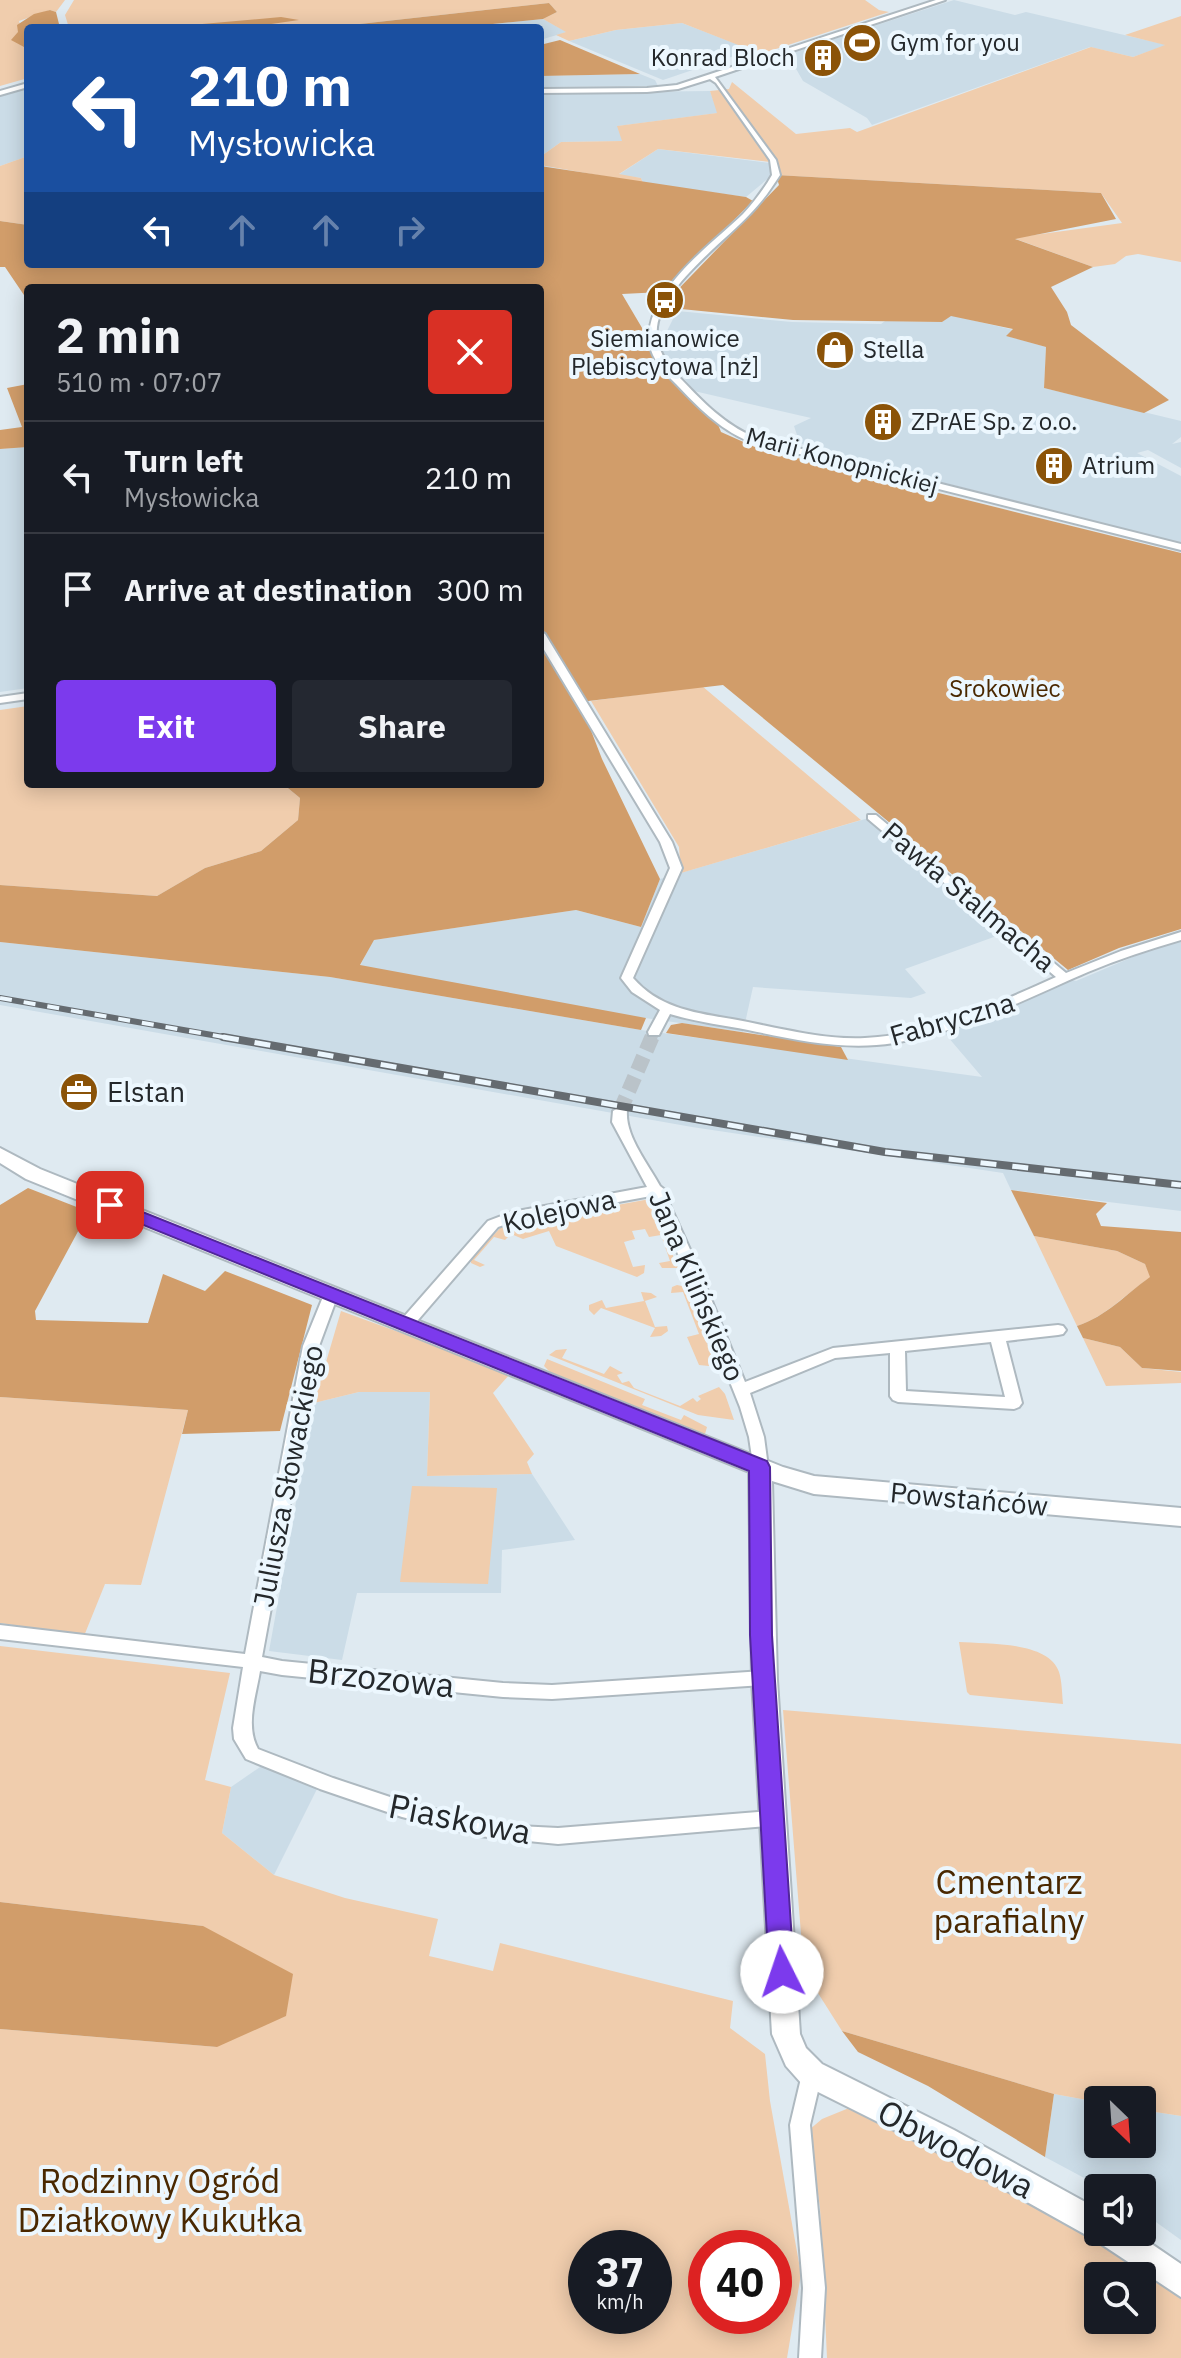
<!DOCTYPE html>
<meta charset="utf-8">
<style>
:root{--surface:#171b24;--page:#242831;--text:#f1f3f6;--muted:#9ea1a6;--line:#363941;--accent:#7c3aed}
body{margin:0;font-family:"IBM Plex Sans",sans-serif;background:var(--page);color:var(--text);height:100vh;display:flex;flex-direction:column;font-size:30px;white-space:nowrap}
*{box-sizing:border-box;margin:0}
p{font-size:26px;color:var(--muted)}
.icon{flex:none;width:44px;height:44px;fill:none;stroke:currentColor;stroke-width:2;stroke-linecap:round;stroke-linejoin:round}
.map{position:relative;flex:1;overflow:hidden}
.panel{position:absolute;left:24px;top:284px;width:520px;height:504px;display:flex;flex-direction:column;background:var(--surface);border-radius:8px;box-shadow:0 4px 20px #0003}
.panel>*{flex:none}
.guide{position:absolute;left:24px;top:24px;width:520px;height:244px;border-radius:8px;box-shadow:0 4px 20px #0003;background:#1a4fa0;color:#fff;overflow:hidden}
.needle{width:52px;rotate:155deg}
.tools{position:absolute;left:1084px;top:2086px;display:grid;gap:16px}
.tools a{display:grid;place-items:center;width:72px;height:72px;border-radius:8px;background:var(--surface);box-shadow:0 4px 20px #0003;font-size:40px}
.speed{position:absolute;left:568px;top:2230px;display:flex;gap:16px;font-size:40px;font-weight:700;text-align:center}
.speed>*{display:grid;place-content:center;width:104px;height:104px;border-radius:50%;background:var(--surface);box-shadow:0 4px 20px #0003;line-height:1}
.speed small{font-size:20px;font-weight:400}
.speed .limit{border:12px solid #d22;background:#fff;color:#111}
.pin{position:absolute;display:grid;place-items:center;width:68px;height:68px;color:#fff;margin:-34px;border-radius:16px;box-shadow:0 4px 12px #0006}
.me{position:absolute;width:88px;margin:-44px;rotate:356deg;stroke-linejoin:round;filter:drop-shadow(0 0 6px #0008)}
.turn{display:flex;align-items:center;gap:28px;height:168px;padding:0 32px;font-size:36px}
.turn .icon{width:104px;height:104px;stroke-width:2.5}
.turn b{display:block;font-size:56px;line-height:68px}
.lanes{display:flex;align-items:center;height:76px;padding:0 32px;background:#0003;justify-content:center;gap:40px;direction:ltr}
.lanes .off{opacity:.35}
.round{display:grid;place-items:center;flex:none;width:84px;height:84px;border-radius:8px;background:var(--page)}
.overview{display:flex;align-items:center;justify-content:space-between;height:136px;padding:0 32px}
h1{font-size:48px;font-weight:800;line-height:60px}
.cta{display:flex;gap:16px;margin-top:auto;padding:16px 32px}
.cta a{flex:1;height:92px;border-radius:8px;background:var(--accent);color:#fff;font-size:32px;font-weight:800;line-height:92px;text-align:center}
.cta a+a{background:var(--page);color:var(--text)}
ul{padding:0;list-style:none}
li{display:flex;align-items:center;gap:24px;height:112px;padding:0 32px;border-top:2px solid var(--line)}
li div{flex:1}
li b{display:block;font-size:30px}
li em{font-style:normal}
.map>svg:first-child{display:block}
.built{fill:#cbdce7}
.green{fill:#f0cdad;fill-rule:evenodd}
.forest{fill:#d19d6a}
.lines{fill:none;stroke-linecap:round;stroke-linejoin:round}
.street-tunnel-far1{stroke:#bac3c9;stroke-width:11;stroke-dasharray:11 6;stroke-linecap:butt}
.street-tunnel{stroke:#bac3c9;stroke-width:15;stroke-dasharray:15 7;stroke-linecap:butt}
.street-casing{stroke:#aeb9c0;stroke-width:4}
.secondary-casing{stroke:#aeb9c0;stroke-width:4}
.street{fill:#fff;fill-rule:evenodd}
.secondary{fill:#fff;fill-rule:evenodd}
.rail-far1-casing{stroke:#656b70;stroke-width:6}
.rail-casing{stroke:#656b70;stroke-width:8}
.rail-far1{stroke:#ecf7fe;stroke-width:4;stroke-dasharray:12;stroke-linecap:butt}
.rail{stroke:#ecf7fe;stroke-width:5;stroke-dasharray:16;stroke-linecap:butt}
.route{fill:#7c3aed;stroke:#51269a;stroke-width:2}
.labels{text-anchor:middle;stroke-width:8;stroke-linejoin:round;paint-order:stroke}
.far-poi-label{font-size:24px;fill:#24282b;stroke:#ecf7fe;text-anchor:start}
.far-street-label{font-size:24px;fill:#24282b;stroke:#ecf7fe}
.far-park-label{font-size:24px;fill:#4a2800;stroke:#ecf7fe}
.street-label{font-size:28px;fill:#24282b;stroke:#ecf7fe}
.poi-label{font-size:28px;fill:#24282b;stroke:#ecf7fe;text-anchor:start}
.near-street-label{font-size:34px;fill:#24282b;stroke:#ecf7fe}
.near-park-label{font-size:34px;fill:#4a2800;stroke:#ecf7fe}
</style>
<div class="map">
<svg width="1181" height="2358" viewBox="0 0 1181 2358">
<rect width="100%" height="100%" fill="#dfeaf1"/>
<g class="built">
<polygon points="954,0 1015,15 1026,12 1167,45 1133,57 1090,47 872,125 867,118 803,81 795,67 772,59"/>
<polygon points="543,19 567,32 540,40 540,28 453,28"/>
<polygon points="682,23 752,50 663,80 569,41 616,30"/>
<polygon points="640,74 655,80 658,86 540,87 540,76"/>
<polygon points="28,87 28,156 0,166 0,95"/>
<polygon points="710,91 718,113 618,126 623,141 561,142 540,157 540,93"/>
<polygon points="658,149 770,163 771,176 746,197 643,183 641,178 618,175"/>
<polygon points="677,311 792,322 881,324 885,321 942,322 950,315 1014,330 1007,336 1046,347 1044,388 1181,421 1181,437 1172,444 1181,442 1181,468 1148,450 1137,453 1181,476 1181,543 807,448 799,441 794,426 811,418 694,391 663,352 658,337 666,333"/>
<polygon points="28,447 28,688 0,692 0,449"/>
<polygon points="872,817 1005,933 905,969 926,993 911,998 753,987 743,1032 624,1015 360,966 373,940 576,910 641,927 660,879"/>
<polygon points="1181,941 1181,1211 1011,1190 1003,1173 692,1127 0,1005 0,942 330,977 641,1030 982,1077 936,1023 1001,1002 1062,977 1076,981 1154,948"/>
<polygon points="359,1392 430,1392 427,1476 532,1474 575,1540 502,1550 501,1593 357,1593 342,1660 269,1651 314,1403"/>
<polygon points="263,1765 317,1789 274,1875 222,1833 231,1787"/>
<polygon points="1054,2094 1098,2102 1098,2144 1142,2144 1142,2110 1181,2116 1181,2240 1142,2212 1142,2188 1103,2188 1045,2157"/>
</g>
<g class="green">
<polygon points="0,0 65,0 56,12 50,10 19,21 28,54 28,78 0,86"/>
<polygon points="74,0 865,0 879,10 889,12 751,57 741,54 751,50 682,23 616,30 569,41 556,35 566,32 543,19 557,12 549,3 324,28 69,28 65,15"/>
<polygon points="1181,16 1181,262 1138,254 1126,256 1115,264 1093,267 1013,238 1122,223 1101,193 776,175 770,162 658,149 619,174 641,178 643,183 540,165 540,157 561,142 622,141 617,126 717,113 710,91 729,89 732,82 796,134 850,128 857,132 1091,47 1133,57 1165,45 1125,35"/>
<polygon points="28,156 28,225 0,221 0,166"/>
<polygon points="702,686 861,820 681,873 679,847 591,701"/>
<polygon points="28,706 28,784 283,784 300,798 298,820 261,851 205,868 157,896 0,885 0,710"/>
<polygon points="650,1199 678,1268 662,1268 659,1263 670,1261 661,1235 649,1237 645,1229 632,1231 635,1239 624,1242 633,1267 645,1265 644,1273 637,1277 556,1246 549,1231 523,1239 511,1234 505,1240 494,1237 474,1260 485,1265 480,1267 471,1263 471,1259 502,1226"/>
<path d="M 1034,1236 L 1117,1251 L 1145,1264 L 1151,1277 C 1125,1294 1107,1316 1077,1326 Z"/>
<polygon points="677,1285 687,1287 712,1357 709,1366 699,1365 687,1337 699,1334 683,1292 671,1293 672,1287"/>
<polygon points="641,1292 651,1293 657,1297 645,1301 655,1327 667,1326 668,1331 661,1336 650,1337 655,1328 601,1308 594,1315 589,1310 589,1305 602,1300 606,1308 644,1301"/>
<polygon points="341,1311 511,1373 493,1393 534,1454 527,1462 532,1474 427,1476 430,1392 359,1392 314,1403"/>
<polygon points="1083,1338 1120,1347 1142,1368 1181,1372 1181,1383 1106,1386"/>
<polygon points="567,1349 562,1358 604,1374 610,1366 623,1373 617,1375 622,1383 629,1381 634,1388 680,1406 693,1398 697,1402 701,1399 698,1396 719,1387 725,1394 734,1420 698,1415 549,1355 556,1350"/>
<polygon points="547,1359 645,1399 642,1405 681,1420 684,1415 707,1427 705,1434 552,1374 544,1366"/>
<polygon points="0,1397 188,1410 141,1585 105,1584 84,1636 0,1623"/>
<polygon points="412,1486 497,1488 488,1584 400,1582"/>
<path d="M 959,1642 C 986,1644 1049,1641 1059,1672 C 1062,1681 1062,1694 1063,1704 L 970,1695 L 967,1692 Z"/>
<path d="M 0,1646 L 230,1673 L 205,1780 L 231,1787 L 222,1833 L 274,1875 L 345,1898 L 438,1919 L 429,1956 L 493,1971 L 500,1943 L 733,2001 L 730,2028 L 765,2054 L 770,2101 L 801,2274 L 787,2358 L 0,2358 L 0,2029 L 217,2047 L 203,1926 L 0,1902 ZM 586,2248 L 654,2248 L 654,2316 L 586,2316 ZM 706,2248 L 774,2248 L 774,2316 L 706,2316 Z"/>
<polygon points="783,1710 1181,1744 1181,2116 1142,2110 1142,2100 1098,2102 1054,2094 842,2031 804,1971"/>
<path d="M 849,2108 L 998,2184 L 1115,2250 L 1181,2299 L 1181,2358 L 827,2358 L 820,2208 L 809,2130 L 822,2119 ZM 1098,2276 L 1142,2276 L 1142,2320 L 1098,2320 Z"/>
</g>
<g class="forest">
<polygon points="549,3 557,12 543,19 453,28 324,28"/>
<polygon points="50,10 56,12 60,28 28,28 28,54 24,47 11,40 18,32 17,25 34,14"/>
<polygon points="281,17 299,20 244,28 157,28"/>
<polygon points="560,40 640,74 540,76 540,45"/>
<polygon points="540,166 746,197 753,201 662,292 622,294 661,360 717,422 721,432 757,448 1181,553 1181,929 1119,948 1068,970 723,685 580,702 602,759 660,879 641,927 576,910 374,940 360,965 646,1018 641,1030 330,977 0,942 0,885 157,896 205,868 261,851 298,820 300,798 283,784 540,784 540,288 28,288 28,301 5,267 0,267 0,221 28,225 28,264 540,264"/>
<polygon points="776,175 1101,193 1116,219 1015,239 1093,267 1051,287 1067,312 1071,325 1169,400 1144,413 1044,388 1046,347 1006,336 1013,329 951,316 942,322 793,320 661,307 779,185"/>
<polygon points="28,384 28,447 0,449 0,430 22,427 7,388"/>
<polygon points="682,1023 841,1047 848,1060 666,1033 671,1025"/>
<polygon points="28,1188 92,1213 82,1224 35,1311 36,1320 148,1323 163,1274 205,1291 225,1271 312,1305 280,1431 182,1434 188,1410 0,1397 0,1205"/>
<path d="M 1011,1190 L 1107,1203 L 1096,1214 L 1101,1226 L 1181,1232 L 1181,1371 L 1142,1368 L 1120,1347 L 1083,1338 L 1077,1326 C 1107,1316 1125,1295 1150,1277 L 1145,1264 L 1117,1251 L 1034,1236 Z"/>
<polygon points="0,1902 203,1926 293,1974 286,2016 217,2047 0,2029"/>
<polygon points="842,2031 1054,2094 1045,2157 928,2086 858,2052"/>
</g>
<g class="lines">
<polyline class="street-tunnel-far1" points="651,1039 654,1032"/>
<polyline class="street-tunnel" points="620,1111 652,1037"/>
<g class="street-casing">
<g id="street">
<path d="M 936,0 L 945,0 L 715,77 L 776,160 L 780,175 C 771,189 762,202 750,214 C 724,242 662,287 657,327 C 655,350 668,365 682,380 C 704,403 724,424 754,437 L 1181,544 L 1181,550 L 748,441 C 718,428 698,407 676,384 C 667,375 655,363 651,350 C 637,297 710,246 743,214 C 754,202 764,189 772,175 L 770,160 L 716,83 L 710,79 L 678,89 L 647,92 L 540,93 L 540,89 L 647,88 L 677,85 Z"/>
<polygon points="28,83 28,87 0,95 0,91"/>
<path d="M 540,631 L 545,634 L 672,842 L 682,868 L 633,978 C 659,1008 695,1013 732,1019 C 776,1027 820,1040 865,1038 C 933,1035 995,1004 1056,977 L 868,819 L 868,815 L 876,815 L 1066,973 L 1121,951 L 1181,932 L 1181,940 C 1150,949 1119,959 1088,972 C 1025,999 963,1032 894,1043 C 845,1051 796,1040 748,1030 C 722,1025 696,1022 670,1014 L 659,1035 L 649,1035 L 648,1032 L 660,1010 L 632,992 L 621,978 L 670,868 L 660,842 L 540,643 Z"/>
<polygon points="28,693 28,699 0,703 0,697"/>
<path d="M 620,1107 L 627,1111 C 625,1136 648,1164 660,1186 L 665,1190 L 664,1192 L 698,1267 L 745,1382 L 833,1348 L 1058,1325 L 1063,1326 L 1066,1330 L 1063,1334 L 1058,1335 L 1006,1341 L 1022,1403 L 1019,1407 L 1014,1409 L 898,1402 L 893,1400 L 890,1396 L 890,1353 L 835,1358 L 750,1393 L 764,1437 L 768,1467 L 766,1471 L 760,1473 L 754,1471 L 749,1437 L 740,1407 L 684,1267 L 651,1196 L 515,1221 L 498,1227 L 412,1327 L 402,1327 L 400,1323 L 402,1319 L 488,1221 L 512,1212 L 647,1187 L 612,1122 L 613,1111 ZM 991,1342 L 1005,1397 L 906,1391 L 905,1351 Z"/>
<path d="M 332,1287 L 339,1292 L 319,1346 L 262,1657 L 282,1661 L 503,1683 L 552,1685 L 763,1671 L 769,1673 L 772,1678 L 769,1683 L 763,1685 L 552,1699 L 503,1697 L 282,1675 L 260,1671 C 256,1696 245,1726 258,1749 L 333,1778 L 402,1801 L 479,1820 L 518,1826 L 558,1828 L 771,1811 L 778,1813 L 780,1819 L 778,1825 L 558,1844 L 479,1836 L 402,1817 L 320,1789 L 246,1759 L 234,1739 L 233,1728 L 243,1667 L 0,1639 L 0,1625 L 245,1654 L 303,1346 L 325,1292 Z"/>
<polygon points="812,2064 819,2067 822,2074 810,2125 825,2288 821,2358 799,2358 803,2288 790,2125 802,2074 805,2067"/>
</g>
</g>
<g class="secondary-casing">
<polygon id="secondary" points="0,1148 40,1169 783,1467 814,1476 1181,1508 1181,1526 814,1494 772,1481 777,1680 800,2034 806,2048 822,2064 954,2130 1098,2209 1098,2232 1134,2232 1181,2264 1181,2297 1095,2240 934,2150 802,2084 786,2066 772,2034 752,1680 749,1472 26,1179 0,1163"/>
</g>
<use href="#street" class="street"/>
<use href="#secondary" class="secondary"/>
<g class="rail-far1-casing">
<polyline id="rail-far1" points="0,998 235,1039"/>
</g>
<g class="rail-casing">
<polyline id="rail" points="223,1037 885,1152 1181,1185"/>
</g>
<use href="#rail-far1" class="rail-far1"/>
<use href="#rail" class="rail"/>
</g>
<polygon class="route" points="110,1199 767,1461 770,1467 772,1635 794,1972 791,1980 782,1984 773,1980 769,1972 750,1635 749,1471 104,1209 101,1205"/>
<defs>
<g id="stadium-disc" transform="scale(2)"><circle r="9.5" fill="#8b5308" stroke="#ecf7fe"/><path d="M0-5a6.5 5 0 1 0 0 10a6.5 5 0 1 0 0-10ZM-3.5-1.8h7v3.6h-7Z" fill="#fff"/></g>
<g id="building-disc" transform="scale(2)"><circle r="9.5" fill="#8b5308" stroke="#ecf7fe"/><path d="M-4-6H4V6H1V3H-1V6H-4ZM-2.5-4.3h1.7v1.8h-1.7ZM.8-4.3h1.7v1.8H.8ZM-2.5-1h1.7V.8h-1.7ZM.8-1h1.7V.8H.8Z" fill="#fff"/></g>
<g id="bus-disc" transform="scale(2)"><circle r="9.5" fill="#8b5308" stroke="#ecf7fe"/><path d="M-5-6H5V4H4V6H2V4H-2V6H-4V4H-5ZM-3.5-4V0h7V-4ZM-3.5 1.2v1.5H-2V1.2ZM2 1.2v1.5H3.5V1.2Z" fill="#fff"/></g>
<g id="shop-disc" transform="scale(2)"><circle r="9.5" fill="#8b5308" stroke="#ecf7fe"/><path d="M-5-2.5h2.3a2.7 3.5 0 0 1 5.4 0H5L5.5 6h-11ZM-1.5-2.5h3a1.5 2.3 0 0 0-3 0Z" fill="#fff"/></g>
<g id="office-disc" transform="scale(2)"><circle r="9.5" fill="#8b5308" stroke="#ecf7fe"/><path d="M-6-3h4V-5.5h4V-3h4V5H-6ZM-1-4.5V-3h2v-1.5ZM-6 0V1H6V0Z" fill="#fff"/></g>
</defs>
<g fill-rule="evenodd">
<use href="#stadium-disc" x="862" y="43"/>
<use href="#building-disc" x="823" y="58"/>
<use href="#bus-disc" x="665" y="300"/>
<use href="#shop-disc" x="835" y="350"/>
<use href="#building-disc" x="883" y="422"/>
<use href="#building-disc" x="1054" y="466"/>
<use href="#office-disc" x="79" y="1092"/>
</g>
<g class="labels">
<g class="far-poi-label">
<text x="890" y="51">Gym for you</text>
<text x="795" y="66" text-anchor="end">Konrad Bloch</text>
<text x="665" y="347" text-anchor="middle">Siemianowice<tspan x="665" dy="28">Plebiscytowa [nż]</tspan></text>
<text x="863" y="358">Stella</text>
<text x="911" y="430">ZPrAE Sp. z o.o.</text>
<text x="1082" y="474">Atrium</text>
</g>
<g class="far-street-label">
<text transform="translate(842 461) rotate(15)" y="8">Marii Konopnickiej</text>
</g>
<g class="far-park-label">
<text x="1005" y="697">Srokowiec</text>
</g>
<g class="street-label">
<text transform="translate(969 897) rotate(40)" y="10">Pawła Stalmacha</text>
<text transform="translate(952 1019) rotate(-16)" y="10">Fabryczna</text>
<text transform="translate(559 1211) rotate(-13)" y="10">Kolejowa</text>
<text transform="translate(697 1286) rotate(67)" y="10">Jana Kilińskiego</text>
<text transform="translate(288 1476) rotate(-79)" y="10">Juliusza Słowackiego</text>
<text transform="translate(969 1499) rotate(5)" y="10">Powstańców</text>
</g>
<g class="poi-label">
<text x="107" y="1102">Elstan</text>
</g>
<g class="near-street-label">
<text transform="translate(381 1678) rotate(6)" y="12">Brzozowa</text>
<text transform="translate(460 1819) rotate(11)" y="12">Piaskowa</text>
<text transform="translate(956 2149) rotate(28)" y="12">Obwodowa</text>
</g>
<g class="near-park-label">
<text x="1009" y="1894">Cmentarz<tspan x="1009" dy="39">parafialny</tspan></text>
<text x="160" y="2193">Rodzinny Ogród<tspan x="160" dy="39">Działkowy Kukułka</tspan></text>
</g>
</g>
</svg>
<div class="tools">
<a><svg class="needle" viewBox="-14 -14 28 28"><path d="M0-13l5 13h-10z" fill="#e53935"/><path d="M0 13l5-13h-10z" fill="#9ea1a6"/></svg></a>
<a><svg class="icon" aria-label="sound" viewBox="0 0 24 24"><path d="M4 9h4l5-4v14l-5-4H4zM17 9q2 3 0 6"/></svg></a>
<a><svg class="icon" aria-label="search" viewBox="0 0 24 24"><circle cx="10" cy="10" r="6"/><path d="M15 15l6 6"/></svg></a>
</div>
<div class="speed"><div>37<small>km/h</small></div><div class="limit">40</div></div>
<div class="pin" style="left:110px;top:1205px;background:#d93025"><svg class="icon" aria-label="arrive" viewBox="0 0 24 24"><path d="M6 21V4h12l-3 4 3 4H6"/></svg></div>
<svg class="me" style="left:782px;top:1972px" viewBox="-20 -20 40 40"><circle r="19" fill="#fff"/><path d="M0-13L10 11 0 6-10 11z" fill="#7c3aed"/></svg>
<div class="guide">
<div class="turn"><svg class="icon" aria-label="left" viewBox="0 0 24 24"><path d="M17 20v-9H6M10 6l-5 5 5 5"/></svg><div><b>210 m</b>Mysłowicka</div></div>
<div class="lanes"><svg class="icon" aria-label="left" viewBox="0 0 24 24"><path d="M17 20v-9H6M10 6l-5 5 5 5"/></svg><svg class="icon off" aria-label="ahead" viewBox="0 0 24 24"><path d="M12 20V5M6 11l6-6 6 6"/></svg><svg class="icon off" aria-label="ahead" viewBox="0 0 24 24"><path d="M12 20V5M6 11l6-6 6 6"/></svg><svg class="icon off" aria-label="right" viewBox="0 0 24 24"><path d="M7 20v-9h11M14 6l5 5-5 5"/></svg></div>
</div>
<section class="panel">
<div class="overview"><div><h1>2 min</h1><p>510 m · 07:07</p></div><a class="round" style="background:#d93025;color:#fff"><svg class="icon" aria-label="close" viewBox="0 0 24 24"><path d="M6 6l12 12M18 6L6 18"/></svg></a></div>
<ul>
<li><svg class="icon" aria-label="left" viewBox="0 0 24 24"><path d="M17 20v-9H6M10 6l-5 5 5 5"/></svg><div><b>Turn left</b><p>Mysłowicka</p></div><em>210 m</em></li>
<li><svg class="icon" aria-label="arrive" viewBox="0 0 24 24"><path d="M6 21V4h12l-3 4 3 4H6"/></svg><div><b>Arrive at destination</b></div><em>300 m</em></li>
</ul>
<div class="cta"><a>Exit</a><a>Share</a></div>
</section>
</div>
